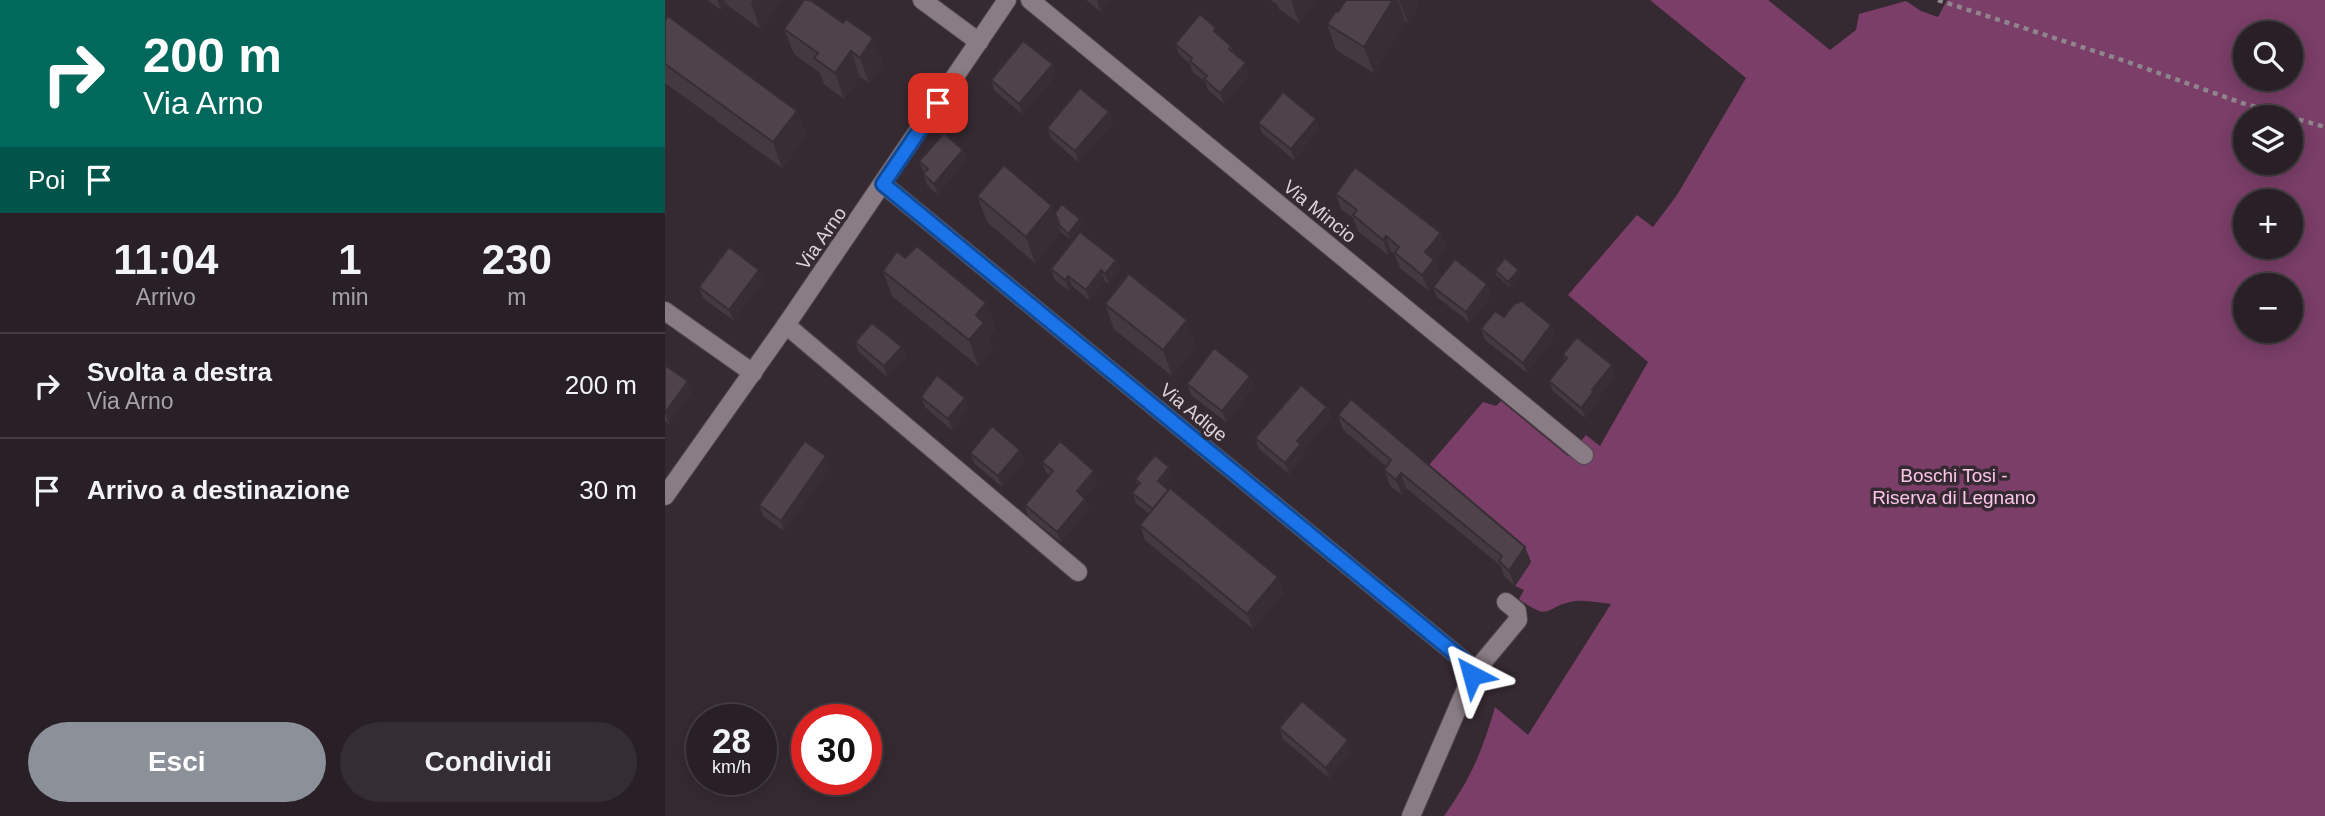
<!DOCTYPE html>
<html lang="it">
<meta charset="utf-8">
<style>
:root{--surface:#282026;--page:#342d32;--text:#f1f3f6;--muted:#a5a3a7;--line:#443e43;--accent:#8c9099}
body{margin:0;font-family:Arial,sans-serif;background:var(--page);color:var(--text);height:100vh;display:flex;flex-direction:column;font-size:26px;white-space:nowrap}
*{box-sizing:border-box;margin:0}
p{font-size:23px;color:var(--muted)}
.icon{flex:none;width:38px;height:38px;fill:none;stroke:currentColor;stroke-width:2;stroke-linecap:round;stroke-linejoin:round}
.map{position:relative;flex:1;overflow:hidden}
.side{display:flex;flex-direction:column;background:var(--surface);width:665px}
.side>*{flex:none}
.banner{background:#00695c;color:#fff;overflow:hidden}
.buttons{position:absolute;left:1568px;top:21px;display:grid;gap:14px}
.buttons a{display:grid;place-items:center;width:70px;height:70px;border-radius:50%;background:var(--surface);box-shadow:0 4px 18px #0003,0 0 0 2px var(--line);font-size:35px}
.speed{position:absolute;left:21px;top:704px;display:flex;gap:14px;font-size:35px;font-weight:700;text-align:center}
.speed>*{display:grid;place-content:center;width:91px;height:91px;border-radius:50%;background:var(--surface);box-shadow:0 4px 18px #0003,0 0 0 2px var(--line);line-height:1}
.speed small{font-size:18px;font-weight:400}
.speed .limit{border:10px solid #d22;background:#fff;color:#111}
.pin{position:absolute;display:grid;place-items:center;width:60px;height:60px;color:#fff;margin:-30px;border-radius:14px;box-shadow:0 4px 10px #0006}
.me{position:absolute;width:77px;margin:-38px;rotate:321deg;stroke-linejoin:round;filter:drop-shadow(0 0 5px #0008)}
.turn{display:flex;align-items:center;gap:24px;height:147px;padding:0 28px;font-size:32px}
.turn .icon{width:91px;height:91px;stroke-width:2.5}
.turn b{display:block;font-size:49px;line-height:60px}
.then{display:flex;align-items:center;height:66px;padding:0 28px;background:#0003;gap:14px;font-size:26px}
.eta{display:flex;justify-content:space-evenly;align-items:center;height:119px;text-align:center}
.eta b{font-size:42px;font-weight:600;line-height:49px}
.button{display:flex;gap:14px;margin-top:auto;padding:14px 28px}
.button a{flex:1;height:80px;border-radius:42px;background:var(--accent);color:#fff;font-size:28px;font-weight:600;line-height:80px;text-align:center}
.button a+a{background:var(--page);color:var(--text)}
ul{padding:0;list-style:none}
li{display:flex;align-items:center;gap:21px;height:105px;padding:0 28px;border-top:2px solid var(--line)}
li div{flex:1}
li b{display:block;font-size:26px}
li em{font-style:normal}
main{display:flex;flex:1;min-height:0}
.map>svg:first-child{display:block}
.forest{fill:#7a3e68;fill-rule:evenodd}
.lines{fill:none;stroke-linecap:round;stroke-linejoin:round}
.minor-casing{stroke:#52494f;stroke-width:20}
.path{stroke:#8f858c;stroke-width:4.5;stroke-dasharray:5 5;stroke-linecap:butt}
.minor{stroke:#8a7c84;stroke-width:18}
.wall{fill:#443940}
.shaded-wall{fill:#372e34}
.building{fill:#4f424a;stroke:#372e34;stroke-width:2}
.route-casing{stroke:#114b97;stroke-width:18}
.route{stroke:#1a73e8;stroke-width:12}
.labels{text-anchor:middle;stroke-width:7;stroke-linejoin:round;paint-order:stroke}
.street-label{font-size:19px;fill:#dbd3d8;stroke:#362a32}
.park-label{font-size:19px;fill:#fdc5e9;stroke:#362a32}
</style>
<main>
<section class="side">
<div class="banner">
<div class="turn"><svg class="icon" aria-label="right" viewBox="0 0 24 24"><path d="M7 20v-9h11M14 6l5 5-5 5"/></svg><div><b>200 m</b>Via Arno</div></div>
<div class="then">Poi<svg class="icon" aria-label="arrive" viewBox="0 0 24 24"><path d="M6 21V4h12l-3 4 3 4H6"/></svg></div>
</div>
<div class="eta">
<div><b>11:04</b><p>Arrivo</p></div>
<div><b>1</b><p>min</p></div>
<div><b>230</b><p>m</p></div>
</div>
<ul>
<li><svg class="icon" aria-label="right" viewBox="0 0 24 24"><path d="M7 20v-9h11M14 6l5 5-5 5"/></svg><div><b>Svolta a destra</b><p>Via Arno</p></div><em>200 m</em></li>
<li><svg class="icon" aria-label="arrive" viewBox="0 0 24 24"><path d="M6 21V4h12l-3 4 3 4H6"/></svg><div><b>Arrivo a destinazione</b></div><em>30 m</em></li>
</ul>
<div class="button"><a>Esci</a><a>Condividi</a></div>
</section>
<div class="map">
<svg width="1660" height="816" viewBox="0 0 1660 816">
<rect width="100%" height="100%" fill="#362a32"/>
<path class="forest" d="M 985,0 L 1103,0 L 1165,50 L 1191,30 L 1194,14 L 1241,1 L 1256,11 L 1273,17 L 1282,0 L 1660,0 L 1660,816 L 779,816 C 806,778 817,752 830,707 L 863,735 L 946,604 C 935,603 922,600 911,601 C 879,605 888,624 854,599 L 859,590 L 850,586 L 865,562 L 758,472 L 818,402 L 831,406 L 836,401 L 903,456 L 921,435 L 935,446 L 983,362 L 903,295 L 972,215 L 988,227 L 1012,195 L 1081,78 ZM 1580,33 L 1626,33 L 1626,79 L 1580,79 ZM 1580,117 L 1626,117 L 1626,163 L 1580,163 ZM 1580,201 L 1626,201 L 1626,247 L 1580,247 ZM 1580,285 L 1626,285 L 1626,331 L 1580,331 Z"/>
<g class="lines">
<g class="minor-casing">
<g id="minor">
<polyline points="257,0 314,42"/>
<polyline points="365,0 919,455"/>
<polyline points="218,184 803,664 807,675"/>
<polyline points="0,311 88,373"/>
<polyline points="121,325 413,572"/>
<polyline points="0,496 121,325 342,0"/>
<polyline points="746,816 807,675 853,620 852,611 841,602"/>
</g>
</g>
<polyline class="path" points="1273,0 1460,61 1577,103 1660,127"/>
<use href="#minor" class="minor"/>
</g>
<g class="wall">
<polygon points="42,0 117,0 95,29 61,4 56,10"/>
<polygon points="421,0 445,0 436,12"/>
<polygon points="605,0 650,0 634,23 614,9 612,4"/>
<polygon points="681,0 753,0 754,5 743,23 740,21 709,73 671,50 662,24 673,12"/>
<polygon points="0,21 132,111 141,136 117,168 0,83"/>
<polygon points="178,23 208,38 218,64 204,83 195,77 179,99 159,84 155,73 129,54 119,29"/>
<polygon points="554,35 566,46 569,53 584,74 559,104 543,90 540,82 528,72 525,64 514,54 510,44"/>
<polygon points="391,75 357,114 329,90 326,80"/>
<polygon points="444,112 448,122 413,162 386,138 382,128"/>
<polygon points="651,119 654,129 629,160 597,133 593,123"/>
<polygon points="298,150 302,160 272,194 262,185 258,174 259,173 254,161"/>
<polygon points="671,194 776,233 781,248 770,261 775,275 763,290 735,268 730,255 726,251 723,255 693,231 689,219 676,209"/>
<polygon points="312,196 390,213 415,219 417,225 405,239 396,232 370,263 322,222"/>
<polygon points="240,258 321,303 330,329 324,336 328,349 313,366 227,296 218,271"/>
<polygon points="451,260 455,271 444,284 440,281 424,300 407,286 404,291 389,279 386,269"/>
<polygon points="830,270 854,270 856,275 845,287 831,275"/>
<polygon points="98,280 68,320 38,298 34,287"/>
<polygon points="768,287 826,295 804,322 772,297"/>
<polygon points="440,304 531,346 507,376 449,329"/>
<polygon points="839,317 890,336 862,373 820,340 816,329"/>
<polygon points="190,342 237,347 241,357 222,377 194,352"/>
<polygon points="898,354 951,376 932,399 933,402 920,418 888,391 884,381 900,361"/>
<polygon points="0,365 27,391 4,424 0,421"/>
<polygon points="585,376 589,386 561,422 526,395 522,384"/>
<polygon points="256,397 304,408 287,430 260,407"/>
<polygon points="662,407 666,417 638,450 640,455 624,474 594,449 590,438"/>
<polygon points="673,415 860,547 866,562 850,586 839,576 835,565 741,488 737,495 725,486 719,470 722,467 678,430"/>
<polygon points="355,450 359,460 337,487 309,463 305,453"/>
<polygon points="377,462 433,481 419,498 424,509 396,542 363,516 360,505 384,475 381,472"/>
<polygon points="165,467 119,531 98,516 94,505"/>
<polygon points="504,467 508,477 500,487 619,592 588,629 480,540 475,525 484,514 471,503 467,493 473,486 470,479"/>
<polygon points="614,728 687,751 664,778 618,739"/>
</g>
<g class="shaded-wall">
<polygon points="52,0 59,0 61,4 56,10"/>
<polygon points="88,0 117,0 95,29 86,3"/>
<polygon points="433,0 445,0 436,12 432,2"/>
<polygon points="626,0 650,0 634,23"/>
<polygon points="728,0 733,0 740,21 709,73 699,47"/>
<polygon points="734,0 753,0 754,5 743,23"/>
<polygon points="208,38 218,64 204,83 195,58"/>
<polygon points="186,51 195,77 179,99 170,73"/>
<polygon points="581,63 584,74 559,104 555,93"/>
<polygon points="388,64 391,75 357,114 354,104"/>
<polygon points="132,111 141,136 117,168 108,142"/>
<polygon points="444,112 448,122 413,162 410,151"/>
<polygon points="651,119 654,129 629,160 626,149"/>
<polygon points="298,150 302,160 272,194 269,184"/>
<polygon points="387,206 396,232 370,263 361,237"/>
<polygon points="415,219 417,225 405,239 403,234"/>
<polygon points="776,233 781,248 770,261 775,275 763,290 757,275 760,252"/>
<polygon points="721,236 726,251 723,255 718,240"/>
<polygon points="451,260 455,271 444,284 440,274"/>
<polygon points="94,270 98,280 68,320 64,310"/>
<polygon points="436,270 440,281 424,300 421,290"/>
<polygon points="854,270 856,275 845,287 843,282"/>
<polygon points="403,276 407,286 404,291 400,280"/>
<polygon points="822,284 826,295 804,322 801,312"/>
<polygon points="321,303 330,329 324,336 328,349 313,366 304,340 311,315"/>
<polygon points="522,320 531,346 507,376 498,350"/>
<polygon points="886,325 890,336 862,373 858,363"/>
<polygon points="237,347 241,357 222,377 219,366"/>
<polygon points="947,365 951,376 932,399 933,402 920,418 916,408 927,390"/>
<polygon points="585,376 589,386 561,422 557,411"/>
<polygon points="23,381 27,391 4,424 0,413"/>
<polygon points="300,398 304,408 287,430 283,419"/>
<polygon points="662,407 666,417 638,450 640,455 624,474 620,463 632,441"/>
<polygon points="355,450 359,460 337,487 333,476"/>
<polygon points="161,456 165,467 119,531 116,521"/>
<polygon points="504,467 508,477 497,491 493,481"/>
<polygon points="429,471 433,481 415,502 412,491"/>
<polygon points="736,473 741,488 737,495 731,480"/>
<polygon points="420,499 424,509 396,542 392,532"/>
<polygon points="860,547 866,562 850,586 844,571"/>
<polygon points="613,577 619,592 588,629 582,614"/>
<polygon points="683,740 687,751 664,778 661,768"/>
</g>
<g class="building">
<polygon points="139,0 145,0 178,23 181,19 208,38 195,58 186,51 170,73 149,58 153,53 119,29"/>
<polygon points="681,0 728,0 699,47 662,24 671,11 673,12"/>
<polygon points="535,14 551,28 549,31 566,46 564,49 581,63 555,93 539,79 542,76 525,61 527,58 510,44"/>
<polygon points="3,16 132,111 108,142 0,64 0,21"/>
<polygon points="358,41 388,64 354,104 326,80"/>
<polygon points="415,88 444,112 410,151 382,128"/>
<polygon points="618,92 651,119 626,149 593,123"/>
<polygon points="279,133 298,150 269,184 258,174 263,169 254,161"/>
<polygon points="339,165 387,206 361,237 312,196"/>
<polygon points="690,167 776,233 760,252 769,260 757,275 730,253 734,247 721,236 718,240 688,215 692,210 671,194"/>
<polygon points="397,204 415,219 403,234 395,226 390,213"/>
<polygon points="415,232 451,260 440,274 436,270 421,290 403,276 400,280 386,269"/>
<polygon points="252,246 321,303 311,315 319,323 304,340 218,271 232,251 240,258"/>
<polygon points="64,247 94,270 64,310 34,287"/>
<polygon points="840,258 854,270 843,282 830,270"/>
<polygon points="790,259 822,284 801,312 768,287"/>
<polygon points="464,274 522,320 498,350 440,304"/>
<polygon points="857,301 886,325 858,363 816,329 830,311 839,317 849,304"/>
<polygon points="207,323 237,347 219,366 190,342"/>
<polygon points="912,337 947,365 927,390 929,391 916,408 884,381 902,358 898,354"/>
<polygon points="549,348 585,376 557,411 522,384"/>
<polygon points="0,365 23,381 0,413"/>
<polygon points="272,375 300,398 283,419 256,397"/>
<polygon points="636,385 662,407 632,441 636,444 620,463 590,438"/>
<polygon points="686,399 860,547 844,571 834,561 837,556 736,473 731,480 719,470 726,460 673,415"/>
<polygon points="327,426 355,450 333,476 305,453"/>
<polygon points="140,441 161,456 116,521 94,505"/>
<polygon points="395,441 429,471 412,491 420,499 392,532 360,505 388,471 377,462"/>
<polygon points="490,455 504,467 493,481 504,490 488,509 467,493 475,483 470,479"/>
<polygon points="505,488 613,577 582,614 475,525"/>
<polygon points="637,701 683,740 661,768 614,728"/>
</g>
<g class="lines">
<g class="route-casing">
<polyline id="route" points="273,103 218,184 803,664 807,675"/>
</g>
<use href="#route" class="route"/>
</g>
<g class="labels">
<g class="street-label">
<text transform="translate(655 211) rotate(39)" y="7">Via Mincio</text>
<text transform="translate(156 238) rotate(-55)" y="7">Via Arno</text>
<text transform="translate(529 412) rotate(39)" y="7">Via Adige</text>
</g>
<g class="park-label">
<text x="1289" y="482">Boschi Tosi -<tspan x="1289" dy="22">Riserva di Legnano</tspan></text>
</g>
</g>
</svg>
<div class="buttons">
<a><svg class="icon" aria-label="search" viewBox="0 0 24 24"><circle cx="10" cy="10" r="6"/><path d="M15 15l6 6"/></svg></a>
<a><svg class="icon" aria-label="layers" viewBox="0 0 24 24"><path d="M12 4l9 5-9 5-9-5zM3 14l9 5 9-5"/></svg></a>
<a>+</a>
<a>−</a>
</div>
<div class="speed"><div>28<small>km/h</small></div><div class="limit">30</div></div>
<div class="pin" style="left:273px;top:103px;background:#d93025"><svg class="icon" aria-label="arrive" viewBox="0 0 24 24"><path d="M6 21V4h12l-3 4 3 4H6"/></svg></div>
<svg class="me" style="left:807px;top:675px" viewBox="-20 -20 40 40"><path d="M0-17L14 15 0 8-14 15z" fill="#1a73e8" stroke="#fff" stroke-width="4"/></svg>
</div>
</main>
